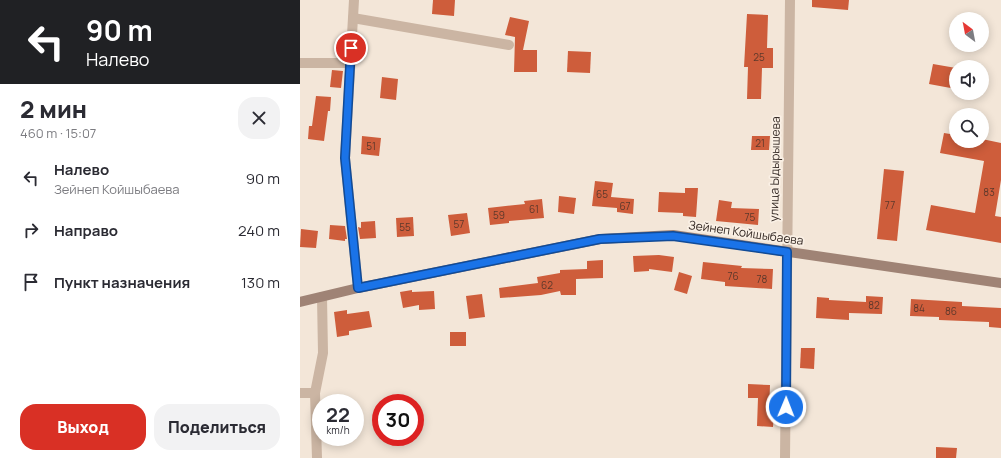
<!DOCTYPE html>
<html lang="ru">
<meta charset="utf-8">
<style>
:root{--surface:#fff;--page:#f2f2f3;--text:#2b2b33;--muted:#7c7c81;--accent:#d93025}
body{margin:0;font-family:Manrope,sans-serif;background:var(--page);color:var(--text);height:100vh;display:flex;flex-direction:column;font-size:15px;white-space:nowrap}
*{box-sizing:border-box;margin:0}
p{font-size:13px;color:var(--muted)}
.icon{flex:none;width:22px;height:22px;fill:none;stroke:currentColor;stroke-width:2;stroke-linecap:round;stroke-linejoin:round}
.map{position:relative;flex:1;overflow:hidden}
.side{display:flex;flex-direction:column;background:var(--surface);width:300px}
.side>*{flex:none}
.top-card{background:#202124;color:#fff;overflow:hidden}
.needle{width:26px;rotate:328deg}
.controls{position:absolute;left:649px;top:12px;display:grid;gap:8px}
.controls a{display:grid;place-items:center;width:40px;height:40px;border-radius:50%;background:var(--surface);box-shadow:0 2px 10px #0003;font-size:20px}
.speed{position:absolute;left:12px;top:394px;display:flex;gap:8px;font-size:20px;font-weight:700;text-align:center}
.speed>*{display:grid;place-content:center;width:52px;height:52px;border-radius:50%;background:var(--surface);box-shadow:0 2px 10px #0003;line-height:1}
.speed small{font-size:10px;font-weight:400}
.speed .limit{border:6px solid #d22;background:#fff;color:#111}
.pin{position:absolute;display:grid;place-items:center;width:34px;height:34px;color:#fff;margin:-17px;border:2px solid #fff;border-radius:50%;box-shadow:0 1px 4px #0007}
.me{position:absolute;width:44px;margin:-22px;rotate:1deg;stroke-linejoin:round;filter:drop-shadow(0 0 3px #0008)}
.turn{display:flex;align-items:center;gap:14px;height:84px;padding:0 20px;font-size:18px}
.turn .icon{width:52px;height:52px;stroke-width:2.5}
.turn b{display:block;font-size:28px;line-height:34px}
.round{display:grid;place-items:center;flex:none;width:42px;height:42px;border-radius:16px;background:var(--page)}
.headline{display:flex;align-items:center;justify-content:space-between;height:68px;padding:0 20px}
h1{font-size:24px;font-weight:800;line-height:30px}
.cta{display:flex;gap:8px;margin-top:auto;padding:8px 20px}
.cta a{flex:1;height:46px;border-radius:16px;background:var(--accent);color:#fff;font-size:16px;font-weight:800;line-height:46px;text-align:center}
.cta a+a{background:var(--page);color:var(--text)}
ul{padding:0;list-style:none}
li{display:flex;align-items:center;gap:12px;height:52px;padding:0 20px}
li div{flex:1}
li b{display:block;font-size:15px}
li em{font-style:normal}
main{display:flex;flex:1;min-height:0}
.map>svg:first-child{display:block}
.building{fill:#ce5d3b}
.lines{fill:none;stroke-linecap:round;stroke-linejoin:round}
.street{stroke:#cbb5a3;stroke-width:10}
.secondary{stroke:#9f8375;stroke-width:10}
.route-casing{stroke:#114b97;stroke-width:10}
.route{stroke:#1a73e8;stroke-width:7}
.labels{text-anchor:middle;stroke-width:3.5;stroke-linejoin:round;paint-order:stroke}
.number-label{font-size:10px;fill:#5c382b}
.street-label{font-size:12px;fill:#362b26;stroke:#faf0e5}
</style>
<main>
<section class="side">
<div class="top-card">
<div class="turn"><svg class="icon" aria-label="left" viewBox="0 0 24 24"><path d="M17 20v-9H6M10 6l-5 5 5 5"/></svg><div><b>90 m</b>Налево</div></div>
</div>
<div class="headline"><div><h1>2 мин</h1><p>460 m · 15:07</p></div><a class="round"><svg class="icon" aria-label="close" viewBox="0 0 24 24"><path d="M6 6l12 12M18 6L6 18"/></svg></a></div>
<ul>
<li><svg class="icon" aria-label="left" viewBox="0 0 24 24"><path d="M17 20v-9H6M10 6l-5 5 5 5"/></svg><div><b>Налево</b><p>Зейнеп Койшыбаева</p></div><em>90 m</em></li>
<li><svg class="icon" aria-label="right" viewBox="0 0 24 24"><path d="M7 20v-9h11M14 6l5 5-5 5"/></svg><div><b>Направо</b></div><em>240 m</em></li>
<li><svg class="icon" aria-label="arrive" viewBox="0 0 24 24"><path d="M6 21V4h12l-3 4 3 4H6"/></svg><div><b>Пункт назначения</b></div><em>130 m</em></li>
</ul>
<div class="cta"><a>Выход</a><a>Поделиться</a></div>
</section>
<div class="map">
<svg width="701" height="458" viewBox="0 0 701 458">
<rect width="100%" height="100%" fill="#f3e6d8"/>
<g class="building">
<polygon points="133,0 155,0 154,16 132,14"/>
<polygon points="512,0 549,0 548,10 512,7"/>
<polygon points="447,14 468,15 467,48 473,48 473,68 462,68 461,99 447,99 448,67 444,67"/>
<polygon points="210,17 229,21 223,50 237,50 237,72 214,72 215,37 205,35"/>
<polygon points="268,51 291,52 290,73 267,72"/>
<polygon points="633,64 656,68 656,89 629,84"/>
<polygon points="32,70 43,71 41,88 30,87"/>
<polygon points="82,77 98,79 96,100 80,98"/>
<polygon points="16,96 31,97 30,111 28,111 24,141 8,139 9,126 12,126"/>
<polygon points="644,133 656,135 656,141 682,141 682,139 701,143 701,180 695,216 701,217 701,243 626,230 631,205 675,213 684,161 640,153"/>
<polygon points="62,136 81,138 79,156 61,154"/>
<polygon points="452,136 470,136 469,150 451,150"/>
<polygon points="584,169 604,171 597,241 577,239"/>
<polygon points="295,181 313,183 311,197 334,199 333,214 317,212 317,208 292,206"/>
<polygon points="385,188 398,188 396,217 383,216 383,213 358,212 359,192 385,193"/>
<polygon points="259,196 276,198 274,214 258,212"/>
<polygon points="242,199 244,218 209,221 209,223 190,225 188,208 225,204 224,201"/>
<polygon points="419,200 432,202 431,208 459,209 458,225 416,221"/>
<polygon points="167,213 170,233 151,236 148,215"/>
<polygon points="113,217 114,236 97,237 96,218"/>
<polygon points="75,221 76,238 60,239 58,227 61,228 61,222"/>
<polygon points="30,225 45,226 47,239 45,239 45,241 29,239"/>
<polygon points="1,229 18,231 16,248 0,247"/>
<polygon points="359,255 374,257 372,272 349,269 349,271 334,272 333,256"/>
<polygon points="303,260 303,278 276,279 276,295 261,295 260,291 241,295 200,298 199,288 238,283 237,277 260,273 260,270 287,269 287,261"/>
<polygon points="403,262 442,266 441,268 473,269 472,289 425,286 425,282 401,279"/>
<polygon points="379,272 392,276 387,294 374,290"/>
<polygon points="112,290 112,292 134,291 135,309 119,310 119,305 103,308 100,292"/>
<polygon points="182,294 185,317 169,319 166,296"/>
<polygon points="566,296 583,297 582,314 549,313 549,320 516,318 517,297 529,298 529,300 566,302"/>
<polygon points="611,299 662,302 662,306 701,308 701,328 689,327 689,322 639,320 639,317 610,316"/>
<polygon points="47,310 47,314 69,311 72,327 49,331 49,335 37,337 34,312"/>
<rect x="150" y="332" width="16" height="14"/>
<polygon points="501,348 515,348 514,369 500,368"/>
<polygon points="448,384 470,385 469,411 474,411 473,427 457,426 458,398 448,398"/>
<polygon points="636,447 657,448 656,458 636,458"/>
</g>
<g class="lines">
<g class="street">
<polyline points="54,0 45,158 58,288"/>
<polyline points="53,18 209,45"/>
<polyline points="0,63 50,63"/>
<polyline points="0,393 15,393"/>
<polyline points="17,458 15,393 23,353 22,297"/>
<polyline points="485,458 490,0"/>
</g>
<polyline class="secondary" points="0,302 58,288 300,239 373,235 701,283"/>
</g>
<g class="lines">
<g class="route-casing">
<polyline id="route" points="51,48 45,158 58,288 300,239 373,236 487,252 486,407"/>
</g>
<use href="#route" class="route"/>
</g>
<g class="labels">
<g class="number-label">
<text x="459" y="61">25</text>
<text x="460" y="147">21</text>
<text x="71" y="150">51</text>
<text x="689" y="196">83</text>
<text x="302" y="198">65</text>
<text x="590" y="209">77</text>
<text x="325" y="210">67</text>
<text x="234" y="213">61</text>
<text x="199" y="219">59</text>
<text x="450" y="221">75</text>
<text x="159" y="228">57</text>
<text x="105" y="231">55</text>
<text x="433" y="280">76</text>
<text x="462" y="283">78</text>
<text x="247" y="289">62</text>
<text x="574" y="309">82</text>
<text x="619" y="312">84</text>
<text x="651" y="315">86</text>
</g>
<g class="street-label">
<text transform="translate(475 169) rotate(-89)" y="4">улица Ыдырышева</text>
<text transform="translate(446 233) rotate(8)" y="4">Зейнеп Койшыбаева</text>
</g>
</g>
</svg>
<div class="controls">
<a><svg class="needle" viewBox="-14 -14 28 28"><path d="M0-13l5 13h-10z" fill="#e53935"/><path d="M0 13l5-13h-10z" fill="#7c7c81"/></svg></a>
<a><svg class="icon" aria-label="sound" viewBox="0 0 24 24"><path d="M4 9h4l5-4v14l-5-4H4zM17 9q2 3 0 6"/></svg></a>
<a><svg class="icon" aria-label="search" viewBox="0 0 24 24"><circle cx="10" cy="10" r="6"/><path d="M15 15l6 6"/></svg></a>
</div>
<div class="speed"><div>22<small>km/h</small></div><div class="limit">30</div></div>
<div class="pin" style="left:51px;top:48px;background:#d93025"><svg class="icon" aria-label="arrive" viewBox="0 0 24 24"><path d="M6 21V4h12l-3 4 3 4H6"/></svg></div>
<svg class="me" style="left:486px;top:407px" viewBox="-20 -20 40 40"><circle r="17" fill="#1a73e8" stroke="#fff" stroke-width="3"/><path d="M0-11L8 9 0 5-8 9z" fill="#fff"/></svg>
</div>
</main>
